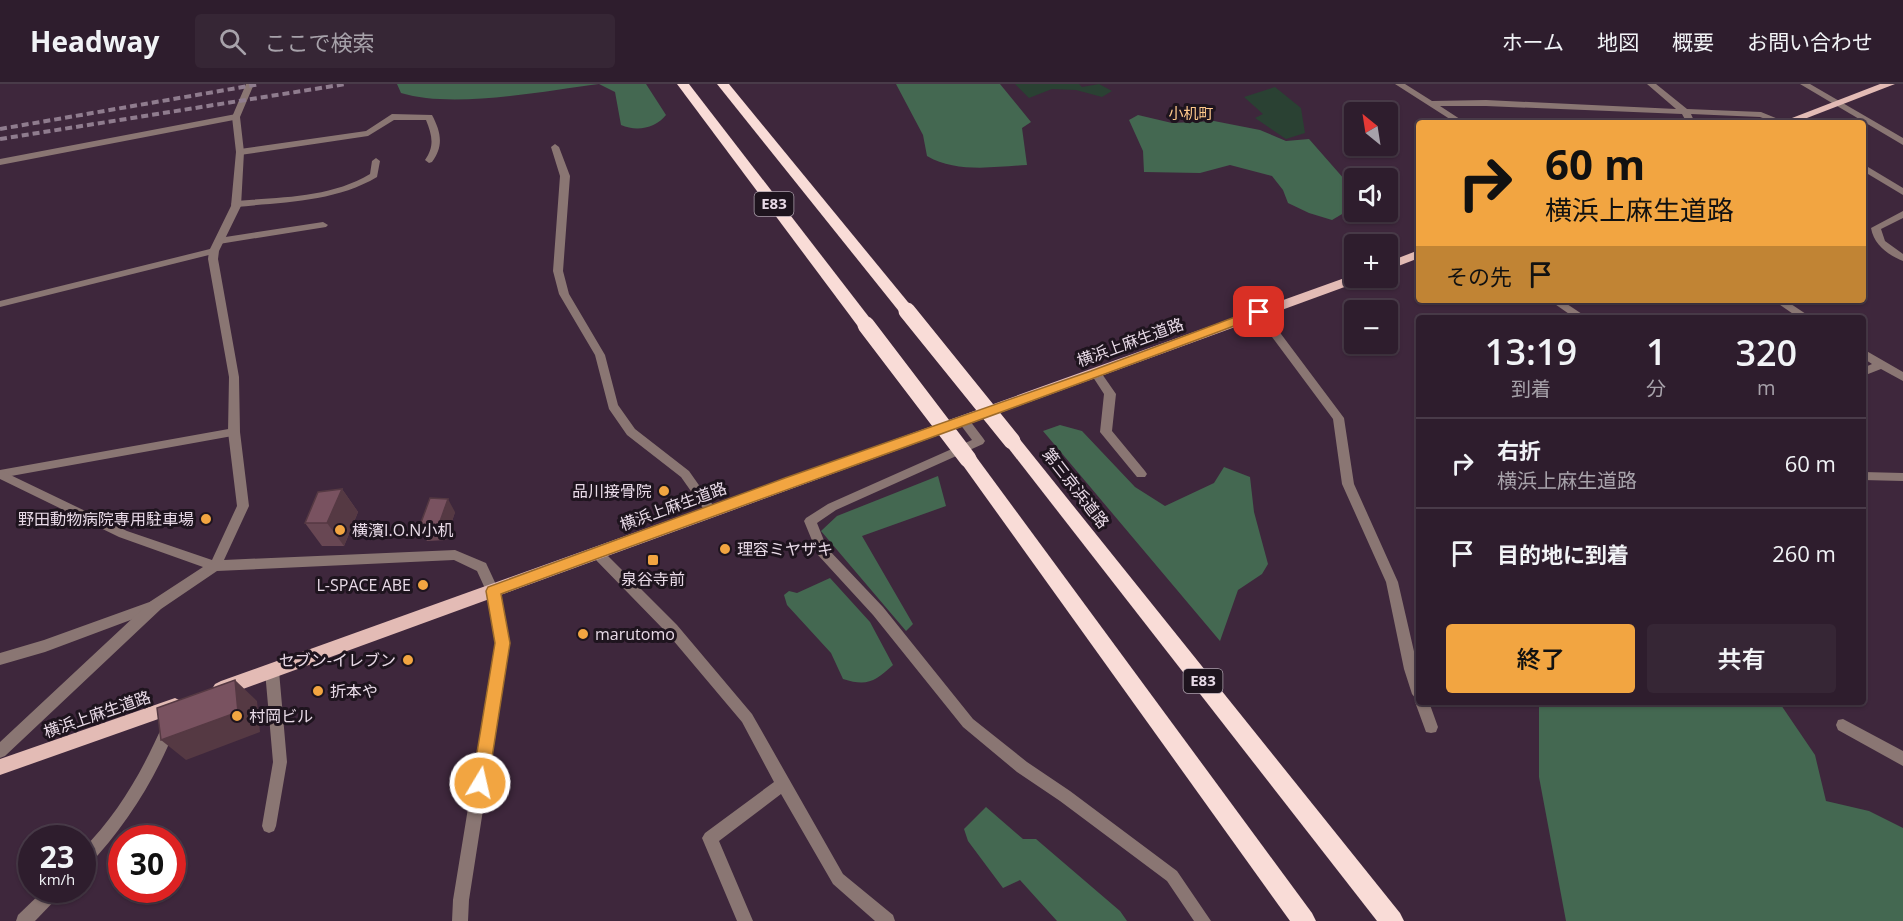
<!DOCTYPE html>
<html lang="ja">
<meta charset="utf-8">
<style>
:root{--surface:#2e1d2d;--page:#362635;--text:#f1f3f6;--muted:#a7a2aa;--line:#493b49;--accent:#f2a541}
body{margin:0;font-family:"Open Sans","Noto Sans JP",sans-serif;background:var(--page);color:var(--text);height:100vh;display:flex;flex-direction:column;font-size:22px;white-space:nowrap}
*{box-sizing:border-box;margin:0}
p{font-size:20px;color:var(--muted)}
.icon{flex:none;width:33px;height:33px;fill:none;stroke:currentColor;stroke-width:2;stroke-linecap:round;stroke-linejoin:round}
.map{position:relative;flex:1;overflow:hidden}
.sheet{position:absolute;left:1416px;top:231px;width:450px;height:390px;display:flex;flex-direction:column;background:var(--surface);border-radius:6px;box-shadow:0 2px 4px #0004,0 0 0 2px var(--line)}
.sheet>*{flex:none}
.top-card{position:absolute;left:1416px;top:36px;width:450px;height:183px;border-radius:6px;box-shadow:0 2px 4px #0004,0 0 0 2px var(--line);background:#f2a541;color:#111;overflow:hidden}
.needle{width:39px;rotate:330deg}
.fabs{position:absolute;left:1344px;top:18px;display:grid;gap:12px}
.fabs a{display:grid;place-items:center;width:54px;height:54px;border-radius:6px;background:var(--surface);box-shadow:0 2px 4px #0004,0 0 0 2px var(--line);font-size:30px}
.speed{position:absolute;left:18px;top:741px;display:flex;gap:12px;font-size:30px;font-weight:700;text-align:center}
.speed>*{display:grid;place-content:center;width:78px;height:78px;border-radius:50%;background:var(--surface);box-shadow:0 2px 4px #0004,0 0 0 2px var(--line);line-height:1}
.speed small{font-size:15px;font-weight:400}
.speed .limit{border:9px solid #d22;background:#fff;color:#111}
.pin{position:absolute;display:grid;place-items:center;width:51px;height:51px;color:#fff;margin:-26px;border-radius:12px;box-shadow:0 3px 9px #0006}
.me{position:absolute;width:66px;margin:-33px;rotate:9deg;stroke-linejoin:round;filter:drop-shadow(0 0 4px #0008)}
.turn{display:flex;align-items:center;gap:21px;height:126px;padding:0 30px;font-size:27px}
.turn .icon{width:78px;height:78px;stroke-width:2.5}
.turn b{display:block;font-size:42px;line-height:51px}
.then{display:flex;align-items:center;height:57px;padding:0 30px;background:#0003;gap:12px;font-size:22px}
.eta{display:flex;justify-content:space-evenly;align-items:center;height:102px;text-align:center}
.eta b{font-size:36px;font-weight:600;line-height:42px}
.button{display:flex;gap:12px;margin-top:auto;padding:12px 30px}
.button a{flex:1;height:69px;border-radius:6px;background:var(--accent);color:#111;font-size:24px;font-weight:600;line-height:69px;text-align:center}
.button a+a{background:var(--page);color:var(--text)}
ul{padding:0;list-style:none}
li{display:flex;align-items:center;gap:18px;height:90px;padding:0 30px;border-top:2px solid var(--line)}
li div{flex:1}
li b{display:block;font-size:22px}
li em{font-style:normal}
header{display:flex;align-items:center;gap:36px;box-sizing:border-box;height:84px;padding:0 30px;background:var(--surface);border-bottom:2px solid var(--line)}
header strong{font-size:28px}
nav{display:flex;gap:33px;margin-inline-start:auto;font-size:21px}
.search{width:420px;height:54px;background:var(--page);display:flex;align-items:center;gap:15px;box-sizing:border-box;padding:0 21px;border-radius:6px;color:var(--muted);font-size:22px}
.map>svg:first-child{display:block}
.green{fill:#2a4133}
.forest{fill:#446851}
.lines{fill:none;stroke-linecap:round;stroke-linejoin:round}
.minor{fill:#8a7673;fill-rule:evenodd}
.tertiary{fill:#8a7673;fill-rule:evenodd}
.primary{fill:#e3bbb5;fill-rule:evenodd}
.motorway{fill:#f9dcd7;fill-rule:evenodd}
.rail{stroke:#8f7c8e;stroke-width:4;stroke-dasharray:7 4;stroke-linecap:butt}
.motorway-bridge{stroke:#f9dcd7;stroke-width:17}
.wall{fill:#684753}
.shaded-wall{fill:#553943}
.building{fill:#795260;stroke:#553943;stroke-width:1.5}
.route{fill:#f2a541;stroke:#9d6b2a;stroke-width:1.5}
.poi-dot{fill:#f2a541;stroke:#1e141e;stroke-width:2}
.labels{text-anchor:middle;stroke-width:6;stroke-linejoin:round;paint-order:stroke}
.far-neighbourhood-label{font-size:15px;fill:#ffc98b;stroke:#1e141e}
.shield{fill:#1e141e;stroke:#ab9fab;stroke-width:1.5}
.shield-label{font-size:15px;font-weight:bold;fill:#e8dae7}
.street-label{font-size:16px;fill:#e8dae7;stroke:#1e141e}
.poi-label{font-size:16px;fill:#e8dae7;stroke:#1e141e;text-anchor:start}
</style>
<header>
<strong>Headway</strong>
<div class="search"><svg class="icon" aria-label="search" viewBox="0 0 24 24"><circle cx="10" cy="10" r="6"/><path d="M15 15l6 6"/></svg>ここで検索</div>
<nav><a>ホーム</a><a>地図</a><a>概要</a><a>お問い合わせ</a></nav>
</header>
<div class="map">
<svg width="1903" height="837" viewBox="0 0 1903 837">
<rect width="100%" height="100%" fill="#3e273c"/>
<g class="green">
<polygon points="1015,0 1079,0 1082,3 1099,0 1112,7 1102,13 1076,6 1052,5 1029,14"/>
<polygon points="1275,3 1301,24 1305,49 1286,55 1255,34 1263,30 1244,13"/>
</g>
<g class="forest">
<path d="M 397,0 L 646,0 L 666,31 C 656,44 637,48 621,41 L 615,8 L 599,0 C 544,7 453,25 401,9 Z"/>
<path d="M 896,0 L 1000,0 L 1031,38 L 1022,44 L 1027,81 C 994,83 956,89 927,72 L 923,51 Z"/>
<polygon points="1138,31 1172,39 1214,37 1260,46 1286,57 1309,55 1345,96 1346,105 1354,111 1354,123 1332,136 1309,129 1288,119 1283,106 1272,92 1230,81 1200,89 1144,88 1143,67 1129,36"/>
<polygon points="1060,341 1082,347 1135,403 1165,422 1214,399 1224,383 1250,393 1254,428 1268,480 1262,490 1238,506 1220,557 1043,347"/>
<polygon points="938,392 946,422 862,452 913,540 906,547 821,447 837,432"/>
<path d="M 830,494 L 870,538 L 893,581 C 875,597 868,603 843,595 L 831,569 L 787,521 L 784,511 L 789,507 L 797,509 Z"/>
<polygon points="1539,618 1779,618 1815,671 1826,717 1869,727 1903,744 1903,837 1566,837 1539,693"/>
<polygon points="986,723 1023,755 1036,755 1120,827 1127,837 1057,837 1020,796 1003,804 968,757 964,745"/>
</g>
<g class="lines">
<g class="minor">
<polygon points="1395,0 1405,0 1432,17 1486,16 1676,25 1647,0 1656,0 1687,25 1761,28 1788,39 1776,39 1760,33 1691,30 1695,39 1687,39 1682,30 1486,22 1440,22 1466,39 1456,39"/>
<polygon points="1800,0 1810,0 1903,54 1903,61"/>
<polygon points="236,30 239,31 239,35 0,81 0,75"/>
<path d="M 392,30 L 432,31 C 441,48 444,62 432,78 L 429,79 L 425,76 C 435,62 432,51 426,36 L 394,36 L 368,52 L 240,71 L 236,68 L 240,65 L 366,47 Z"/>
<polygon points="555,60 559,63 570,92 563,187 569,210 605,271 618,321 635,345 689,387 715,424 717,427 715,430 707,430 681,393 627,351 609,325 595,271 559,210 553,187 560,92 551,63"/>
<path d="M 376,74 L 380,77 L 377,93 C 335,118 284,118 236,123 L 231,120 L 236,117 C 281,113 330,114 370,90 L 372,77 Z"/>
<polygon points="323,138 328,141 326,143 219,160 214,157 219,154"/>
<polygon points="214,164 217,165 217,169 0,223 0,217"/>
<polygon points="1549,216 1561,216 1588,234 1575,234"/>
<polygon points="1773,216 1785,216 1812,234 1799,234"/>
<polygon points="1259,225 1263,226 1344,334 1354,400 1398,498 1419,589 1419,618 1429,618 1438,643 1436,648 1431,649 1426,648 1415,618 1416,615 1412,610 1404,585 1386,498 1342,400 1333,335 1255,230 1254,228"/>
<polygon points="1863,265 1903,288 1903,297 1881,285 1863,292 1863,284 1872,280 1863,274"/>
<polygon points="1096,286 1100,287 1116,310 1112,347 1145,387 1147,390 1145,393 1137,393 1100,348 1104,310 1091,290"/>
<polygon points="963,332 967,333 983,354 985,357 983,360 836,426 817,439 827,464 883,523 973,635 1027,678 1070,707 1177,787 1211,837 1194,837 1167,797 1060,717 1017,688 963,643 873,531 818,471 804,437 806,434 828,420 972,356 957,336"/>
<polygon points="234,344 240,348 238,351 0,394 0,386"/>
<polygon points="1863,388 1903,389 1903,397 1863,396"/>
<polygon points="597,464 601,465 677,541 752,630 843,790 893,831 895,837 875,837 833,800 781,710 719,757 753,837 737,837 702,754 705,749 774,698 742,638 667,549 593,473 591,469 593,465"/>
<polygon points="493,502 498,503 499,507 509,559 469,816 468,837 452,837 453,816 495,559 487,507 488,503"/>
<polygon points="155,516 160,517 161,521 160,525 45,568 0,581 0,569 44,556"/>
<polygon points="272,581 277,583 279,587 287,678 276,742 274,747 269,749 264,747 262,742 273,678 265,587 267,583"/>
<polygon points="1843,635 1903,667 1903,682 1838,646 1836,641 1838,636"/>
<path d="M 169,637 L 174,638 L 176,643 C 155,696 126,742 87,783 L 82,785 L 82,766 C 119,729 143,686 164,638 Z"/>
<polygon points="44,806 63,806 60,811 35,837 16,837 18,831"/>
</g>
<g class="tertiary">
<polygon points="246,0 254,0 240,33 244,68 241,122 219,167 218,175 239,293 240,348 249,422 224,476 455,466 486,479 499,507 498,511 493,512 488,511 477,487 454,476 217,487 161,525 5,672 0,674 0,658 151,517 203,483 119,453 0,395 0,386 127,447 212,476 237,422 228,348 229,293 208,175 209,167 231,122 236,68 232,33"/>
<polygon points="1863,80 1903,104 1903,111 1863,87"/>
<path d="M 1903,127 L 1903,134 L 1881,145 L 1885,157 L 1903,170 L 1903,177 C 1888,171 1874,161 1871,144 Z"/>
</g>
<g class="primary">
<polygon points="1880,0 1895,0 1794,39 1779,39"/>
<polygon points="1419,166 1419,174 1388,186 1388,178"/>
<polygon points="1353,191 1363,194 1361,197 221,613 215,610 212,605 215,600 221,597"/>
<polygon points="175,614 181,617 184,622 181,627 0,691 0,675"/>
</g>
<g class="motorway">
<polygon points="677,0 689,0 872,237 874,241 872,245 860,245"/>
<polygon points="717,0 729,0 912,223 915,227 912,231 902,231"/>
<polygon points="1012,351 1018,353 1400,829 1404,837 1377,837 1006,361 1003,357 1006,353"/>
<polygon points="968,368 974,370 1312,829 1316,837 1290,837 962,380 959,375 962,370"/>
</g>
<g class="rail">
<polyline points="0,45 260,0"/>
<polyline points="0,55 346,0"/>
</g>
<g class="motorway-bridge">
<polyline points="907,227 1012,357"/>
<polyline points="866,241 968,375"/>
</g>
</g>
<g class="wall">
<polygon points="342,405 358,428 344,462 322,462 305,439"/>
<polygon points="455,428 446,456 427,457 419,444"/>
</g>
<g class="shaded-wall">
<polygon points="342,405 358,428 344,462 327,439"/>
<polygon points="448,415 455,428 446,456 438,443"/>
<polygon points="235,596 257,617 260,648 186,676 161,656"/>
</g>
<g class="building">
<polygon points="342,405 327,439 305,439 318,408"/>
<polygon points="430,414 448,415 438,443 419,444"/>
<polygon points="235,596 238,628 161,656 157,624"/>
</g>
<path class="route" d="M 1259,224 L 1263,225 L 1263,231 C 1010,327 755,416 501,510 L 510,559 L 488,699 L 486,705 L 480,707 L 474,705 L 472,699 L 495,559 L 486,507 L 488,503 L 785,394 L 1091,287 Z"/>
<g class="poi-dot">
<circle cx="664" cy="407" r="6"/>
<circle cx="206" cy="435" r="6"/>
<circle cx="340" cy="446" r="6"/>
<circle cx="725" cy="465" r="6"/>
<rect x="647" y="470" width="12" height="12" rx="3"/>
<circle cx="423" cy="501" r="6"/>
<circle cx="583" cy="550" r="6"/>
<circle cx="408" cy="576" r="6"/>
<circle cx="318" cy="607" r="6"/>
<circle cx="237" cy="632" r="6"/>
</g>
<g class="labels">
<g class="far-neighbourhood-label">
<text x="1191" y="35">小机町</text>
</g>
<g class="shield">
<rect x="754.5" y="108" width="39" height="24" rx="4.5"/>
<rect x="1183.5" y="585" width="39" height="24" rx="4.5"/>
</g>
<g class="shield-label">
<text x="774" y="125">E83</text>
<text x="1203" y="602">E83</text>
</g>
<g class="street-label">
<text transform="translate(1130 258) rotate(-20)" y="6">横浜上麻生道路</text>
<text transform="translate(1076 404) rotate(52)" y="6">第三京浜道路</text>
<text transform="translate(673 422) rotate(-20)" y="6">横浜上麻生道路</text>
<text transform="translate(97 630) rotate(-19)" y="6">横浜上麻生道路</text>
</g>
<g class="poi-label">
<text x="652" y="413" text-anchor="end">品川接骨院</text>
<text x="194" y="441" text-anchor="end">野田動物病院専用駐車場</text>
<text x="352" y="452">横濱I.O.N小机</text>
<text x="737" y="471">理容ミヤザキ</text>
<text x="653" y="501" text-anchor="middle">泉谷寺前</text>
<text x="411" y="507" text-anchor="end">L-SPACE ABE</text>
<text x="595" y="556">marutomo</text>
<text x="396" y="582" text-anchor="end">セブン-イレブン</text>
<text x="330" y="613">折本や</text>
<text x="249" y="638">村岡ビル</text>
</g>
</g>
</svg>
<div class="fabs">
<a><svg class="needle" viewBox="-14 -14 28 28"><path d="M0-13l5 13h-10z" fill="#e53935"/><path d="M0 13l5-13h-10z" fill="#a7a2aa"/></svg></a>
<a><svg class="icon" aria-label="sound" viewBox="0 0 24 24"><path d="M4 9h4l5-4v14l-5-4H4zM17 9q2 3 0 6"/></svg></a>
<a>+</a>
<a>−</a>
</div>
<div class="speed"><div>23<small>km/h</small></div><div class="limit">30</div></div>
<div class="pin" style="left:1259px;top:228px;background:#d93025"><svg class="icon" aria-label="arrive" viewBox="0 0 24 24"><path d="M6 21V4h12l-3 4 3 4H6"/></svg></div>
<svg class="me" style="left:480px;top:699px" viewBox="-20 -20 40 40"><circle r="17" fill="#f2a541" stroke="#fff" stroke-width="3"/><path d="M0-11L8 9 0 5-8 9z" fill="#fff"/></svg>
<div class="top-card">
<div class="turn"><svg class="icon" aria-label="right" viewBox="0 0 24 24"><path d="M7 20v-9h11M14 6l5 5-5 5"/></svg><div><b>60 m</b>横浜上麻生道路</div></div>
<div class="then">その先<svg class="icon" aria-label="arrive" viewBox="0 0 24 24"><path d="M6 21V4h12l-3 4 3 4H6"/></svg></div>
</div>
<section class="sheet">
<div class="eta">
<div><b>13:19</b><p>到着</p></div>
<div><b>1</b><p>分</p></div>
<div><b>320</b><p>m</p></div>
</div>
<ul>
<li><svg class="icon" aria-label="right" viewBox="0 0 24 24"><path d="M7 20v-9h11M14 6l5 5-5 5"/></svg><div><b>右折</b><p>横浜上麻生道路</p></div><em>60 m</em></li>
<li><svg class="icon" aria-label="arrive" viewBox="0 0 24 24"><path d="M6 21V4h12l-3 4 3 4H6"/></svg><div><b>目的地に到着</b></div><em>260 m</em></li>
</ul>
<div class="button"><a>終了</a><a>共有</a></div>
</section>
</div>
